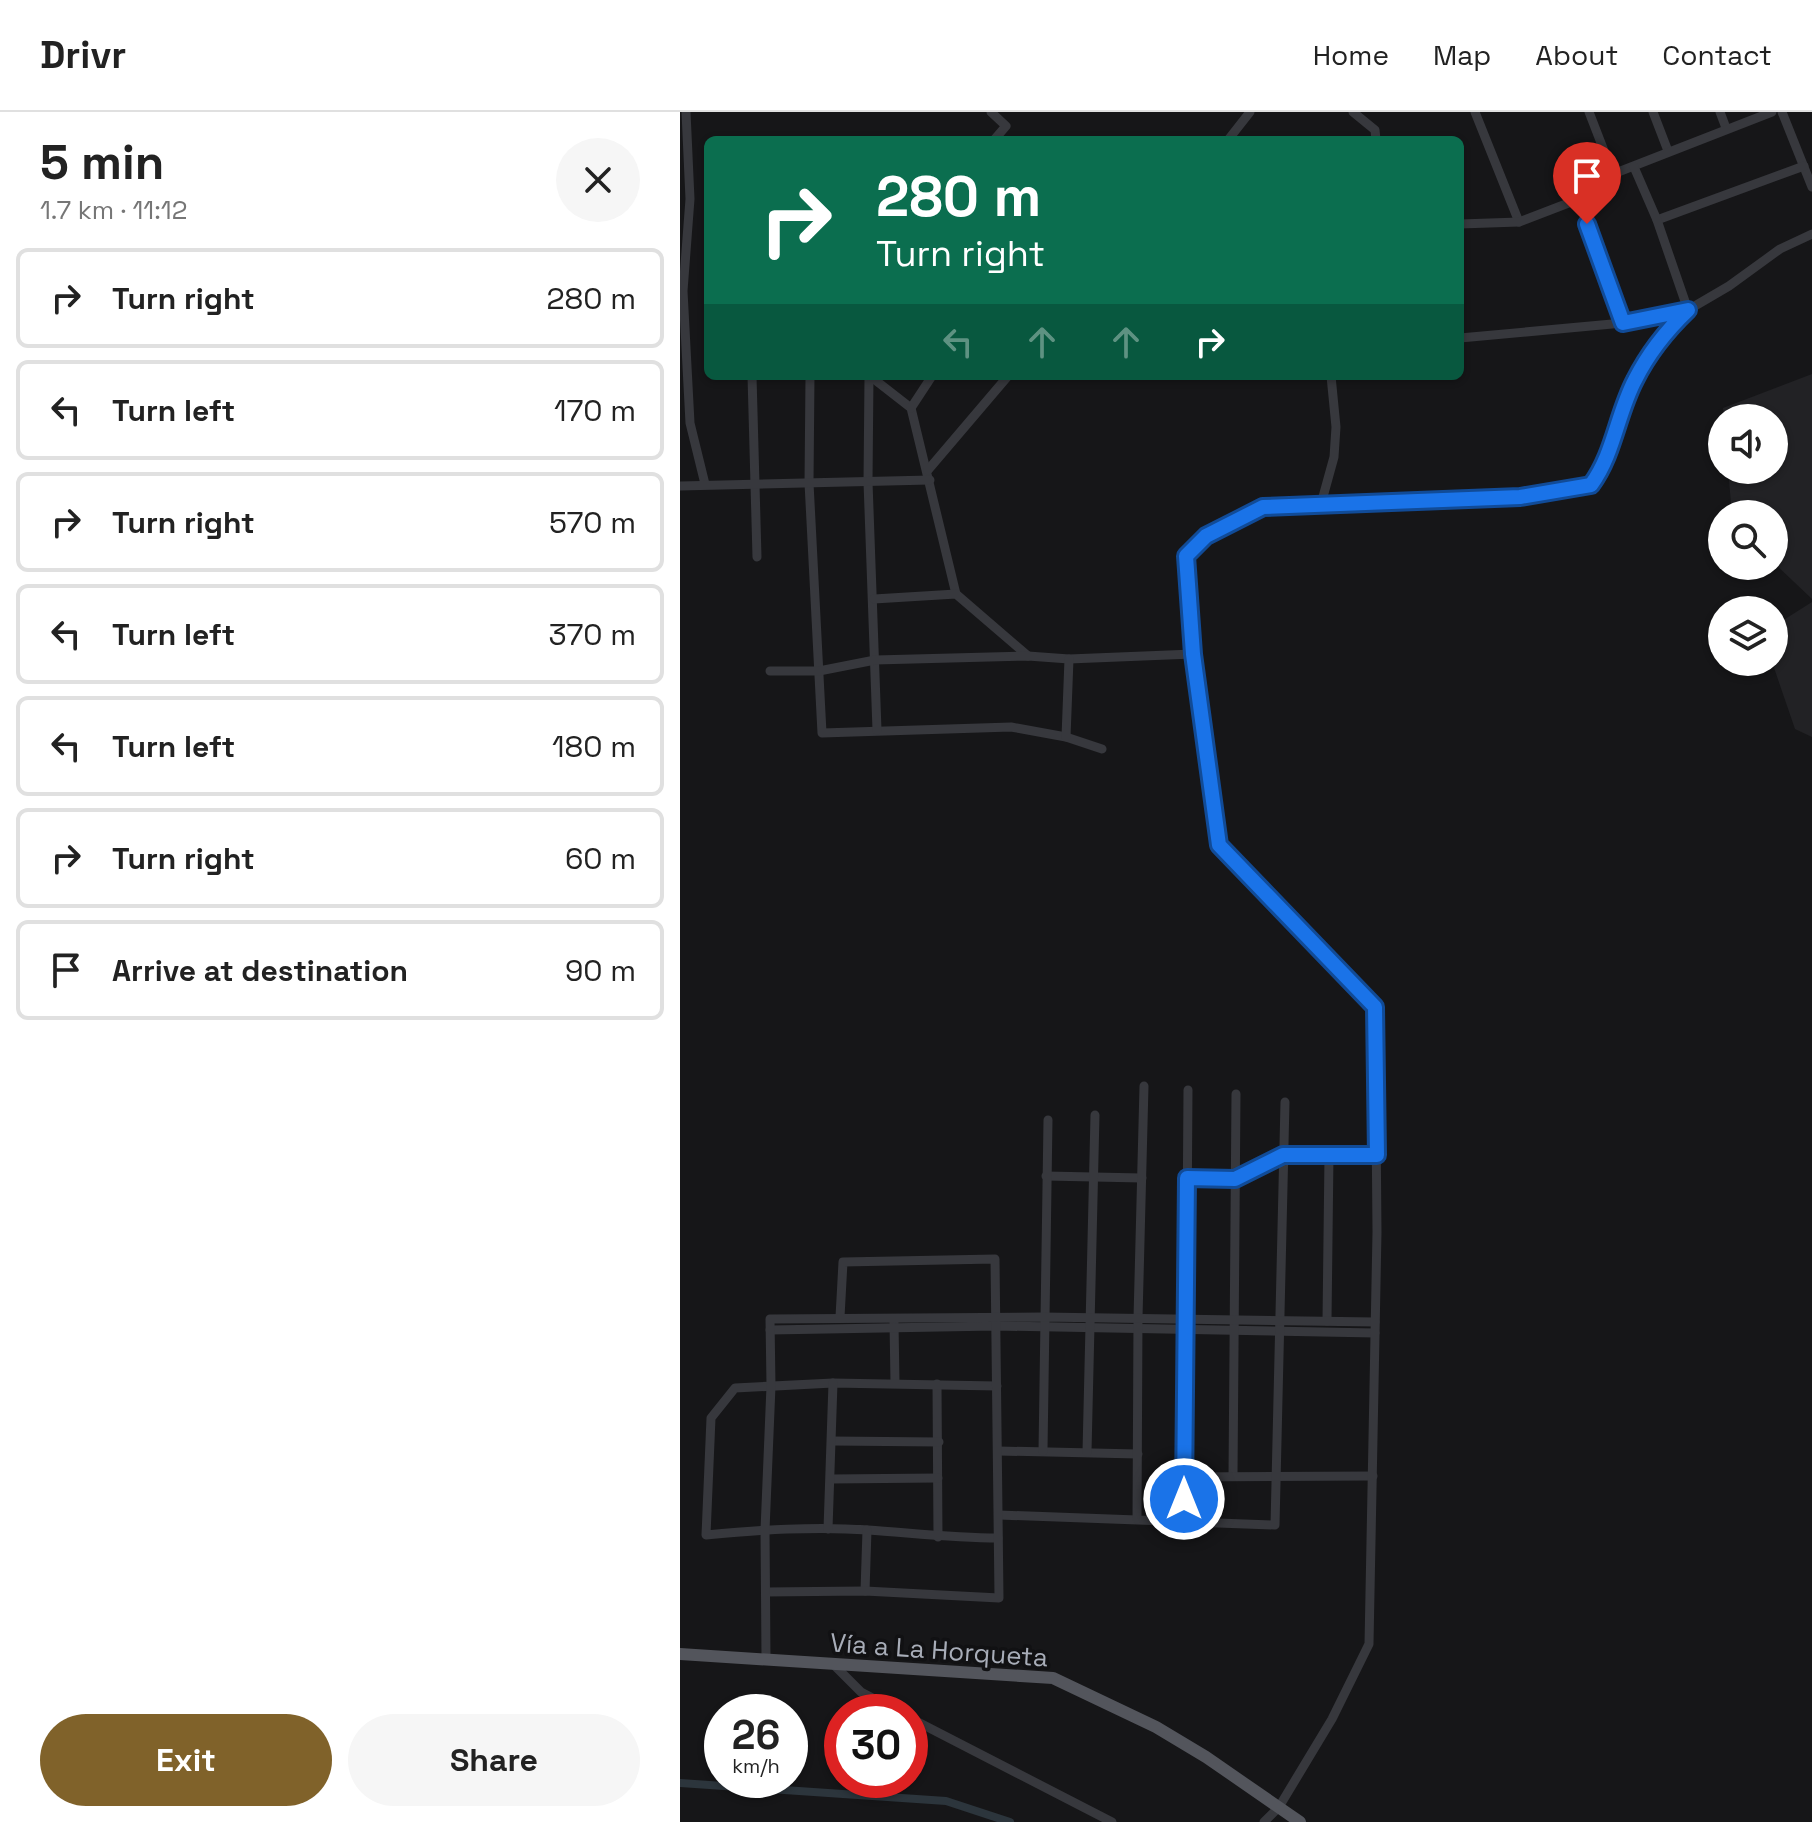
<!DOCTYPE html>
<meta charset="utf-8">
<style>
:root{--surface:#fff;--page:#f6f6f6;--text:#222;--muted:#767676;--line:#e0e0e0;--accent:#80622a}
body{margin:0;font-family:"Space Grotesk",sans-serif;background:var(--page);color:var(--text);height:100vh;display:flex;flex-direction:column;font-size:30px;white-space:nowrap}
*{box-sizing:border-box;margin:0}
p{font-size:26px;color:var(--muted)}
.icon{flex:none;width:44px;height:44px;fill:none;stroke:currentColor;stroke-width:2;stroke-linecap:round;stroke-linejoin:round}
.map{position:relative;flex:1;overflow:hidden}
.side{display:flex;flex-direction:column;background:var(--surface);width:680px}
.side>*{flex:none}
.guide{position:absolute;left:24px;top:24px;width:760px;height:244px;border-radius:12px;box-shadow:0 2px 6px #0004;background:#0b6e4f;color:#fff;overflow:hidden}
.fabs{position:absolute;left:1028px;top:292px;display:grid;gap:16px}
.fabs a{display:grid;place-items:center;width:80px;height:80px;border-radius:50%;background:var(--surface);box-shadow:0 2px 6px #0004;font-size:40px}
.speed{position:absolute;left:24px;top:1582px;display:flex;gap:16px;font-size:40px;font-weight:700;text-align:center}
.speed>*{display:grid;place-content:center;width:104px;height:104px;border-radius:50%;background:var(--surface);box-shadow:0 2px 6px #0004;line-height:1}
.speed small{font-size:20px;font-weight:400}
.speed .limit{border:12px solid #d22;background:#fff;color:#111}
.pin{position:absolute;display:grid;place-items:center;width:68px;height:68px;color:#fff;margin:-82px -34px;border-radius:50% 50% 50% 0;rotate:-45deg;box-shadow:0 0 8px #0007}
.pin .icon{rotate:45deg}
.me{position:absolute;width:88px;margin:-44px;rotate:0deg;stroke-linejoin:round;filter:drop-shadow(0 0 6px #0008)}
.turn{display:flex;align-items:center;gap:28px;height:168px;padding:0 40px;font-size:36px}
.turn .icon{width:104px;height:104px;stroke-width:2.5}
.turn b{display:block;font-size:56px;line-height:68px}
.lanes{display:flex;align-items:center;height:76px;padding:0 40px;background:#0003;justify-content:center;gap:40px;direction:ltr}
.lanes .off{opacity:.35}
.round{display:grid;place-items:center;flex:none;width:84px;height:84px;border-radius:42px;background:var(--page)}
.overview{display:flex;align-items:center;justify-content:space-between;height:136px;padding:0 40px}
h1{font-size:48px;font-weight:600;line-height:60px}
.action{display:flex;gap:16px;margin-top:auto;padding:16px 40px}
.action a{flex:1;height:92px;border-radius:48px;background:var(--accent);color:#fff;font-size:32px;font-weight:600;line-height:92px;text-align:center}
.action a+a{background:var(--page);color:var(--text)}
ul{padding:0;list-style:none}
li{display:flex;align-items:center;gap:24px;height:100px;margin:0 16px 12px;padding:0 24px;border:4px solid var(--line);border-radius:12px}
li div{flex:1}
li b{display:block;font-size:30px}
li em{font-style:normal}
header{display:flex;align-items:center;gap:48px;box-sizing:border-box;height:112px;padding:0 40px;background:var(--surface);border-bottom:2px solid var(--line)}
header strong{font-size:38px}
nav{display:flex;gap:44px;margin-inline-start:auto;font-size:28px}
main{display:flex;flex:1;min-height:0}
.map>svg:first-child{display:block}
.built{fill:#222225}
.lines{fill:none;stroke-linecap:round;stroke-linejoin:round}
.canal{stroke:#2c353c;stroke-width:8}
.minor{stroke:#37383d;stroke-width:9}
.major{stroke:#53555c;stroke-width:12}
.route-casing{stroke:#114b97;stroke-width:20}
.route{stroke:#1a73e8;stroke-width:14}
.labels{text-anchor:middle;stroke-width:7;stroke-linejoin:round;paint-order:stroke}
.street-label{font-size:26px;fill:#a8adb8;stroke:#111113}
</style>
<header>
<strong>Drivr</strong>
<nav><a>Home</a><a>Map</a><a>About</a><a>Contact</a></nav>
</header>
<main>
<section class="side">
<div class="overview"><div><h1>5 min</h1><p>1.7 km · 11:12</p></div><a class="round"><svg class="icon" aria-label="close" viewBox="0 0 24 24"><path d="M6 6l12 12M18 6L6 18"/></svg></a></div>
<ul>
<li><svg class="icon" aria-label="right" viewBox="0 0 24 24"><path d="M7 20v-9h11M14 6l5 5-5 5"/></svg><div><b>Turn right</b></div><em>280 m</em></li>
<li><svg class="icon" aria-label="left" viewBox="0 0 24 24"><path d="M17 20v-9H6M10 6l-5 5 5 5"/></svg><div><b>Turn left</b></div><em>170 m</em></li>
<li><svg class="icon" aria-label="right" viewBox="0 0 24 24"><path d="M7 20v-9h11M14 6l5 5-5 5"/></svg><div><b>Turn right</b></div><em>570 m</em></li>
<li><svg class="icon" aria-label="left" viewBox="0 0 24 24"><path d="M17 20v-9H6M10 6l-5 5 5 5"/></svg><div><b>Turn left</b></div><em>370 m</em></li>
<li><svg class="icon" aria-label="left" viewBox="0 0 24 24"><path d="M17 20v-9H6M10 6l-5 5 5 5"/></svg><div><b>Turn left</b></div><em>180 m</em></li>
<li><svg class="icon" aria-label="right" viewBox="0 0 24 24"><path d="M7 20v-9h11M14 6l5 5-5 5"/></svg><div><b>Turn right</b></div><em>60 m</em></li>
<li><svg class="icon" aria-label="arrive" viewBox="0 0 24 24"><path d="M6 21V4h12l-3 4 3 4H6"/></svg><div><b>Arrive at destination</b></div><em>90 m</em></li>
</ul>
<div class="action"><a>Exit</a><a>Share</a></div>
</section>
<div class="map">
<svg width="1132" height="1710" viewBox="0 0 1132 1710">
<rect width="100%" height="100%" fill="#161618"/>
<g class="built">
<polygon points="1132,262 1132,487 1094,451 1094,402 1052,402 1048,358 1094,358 1094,306 1044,306 1043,296"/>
<polygon points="1132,490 1132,625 1115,617 1092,550 1094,514"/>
</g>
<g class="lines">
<polyline class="canal" points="0,1671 266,1689 330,1710"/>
<g class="minor">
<polyline points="6,0 10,87 3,179 10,311 25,372"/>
<polyline points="311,0 326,14 314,28"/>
<polyline points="673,0 695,18 696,28"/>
<polyline points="795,0 839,110"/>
<polyline points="909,0 933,62"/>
<polyline points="973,0 988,39"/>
<polyline points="1040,0 1046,16"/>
<polyline points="1102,0 1132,75"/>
<polyline points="548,28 570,0"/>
<polyline points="899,87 943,211"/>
<polyline points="977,108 1124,54"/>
<polyline points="780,112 839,110 899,87 933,62 1092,0"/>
<polyline points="780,226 943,211 1008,198 977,108 954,55"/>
<polyline points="72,264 77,445"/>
<polyline points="130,264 129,371 142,621 331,615 386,625 422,637"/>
<polyline points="189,264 188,370 197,618"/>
<polyline points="190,264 231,296 276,482"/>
<polyline points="231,296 252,264"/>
<polyline points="248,358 328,264"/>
<polyline points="0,374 250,368"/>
<polyline points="641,392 654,345 656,315 651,264"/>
<polyline points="194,487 276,482 348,544"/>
<polyline points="90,559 139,559 195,548 348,544 389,547 513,542"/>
<polyline points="386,625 389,547"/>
<polyline points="366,1064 462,1066"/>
<polyline points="507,1066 555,1067 603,1043 697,1043"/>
<polyline points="647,1209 649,1043"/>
<polyline points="214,1210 215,1271"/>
<polyline points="90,1218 316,1214 695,1221"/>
<polyline points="257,1272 258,1425"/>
<path d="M 317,1274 L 153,1271 L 55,1276 L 31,1306 L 26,1423 C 80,1418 134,1414 188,1418 C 232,1421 274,1426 318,1426"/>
<polyline points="152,1329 259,1330"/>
<polyline points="319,1339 458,1342"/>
<polyline points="363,1339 368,1008"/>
<polyline points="407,1340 415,1003"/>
<polyline points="553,1364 556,982"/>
<polyline points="504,1365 693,1364"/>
<polyline points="151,1367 258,1366"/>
<polyline points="319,1403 595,1413 605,990"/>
<polyline points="457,1407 458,1206 464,974"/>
<polyline points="505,1409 508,978"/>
<polyline points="148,1417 153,1271"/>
<polyline points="185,1479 187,1418"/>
<polyline points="86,1480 185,1479 319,1486 315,1147 163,1150 160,1205"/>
<polyline points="86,1546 85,1418 91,1274 90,1207 363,1205 695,1210"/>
<polyline points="153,1552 181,1580 219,1600"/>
<polyline points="230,1606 432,1710"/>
<polyline points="584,1710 599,1695 652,1607 689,1532 697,1120 695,895 539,733 513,542 506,444 526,424 583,395 840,385 911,373 923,358 954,269 992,213 1008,198 1049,174 1100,137 1132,122"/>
</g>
<polyline class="major" points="0,1542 373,1566 476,1615 526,1645 620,1710"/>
</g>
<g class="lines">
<g class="route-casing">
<path id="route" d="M 504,1387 L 507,1066 L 555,1067 L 603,1043 L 697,1043 L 695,895 L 539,733 L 513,542 L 506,444 L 526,424 L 583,395 L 840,385 L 911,373 C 934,342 937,302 955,268 C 968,242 987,218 1008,198 L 943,211 L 907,112"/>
</g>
<use href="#route" class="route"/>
</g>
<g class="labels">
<g class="street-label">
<text transform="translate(259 1538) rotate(4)" y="9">Vía a La Horqueta</text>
</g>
</g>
</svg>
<div class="fabs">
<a><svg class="icon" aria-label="sound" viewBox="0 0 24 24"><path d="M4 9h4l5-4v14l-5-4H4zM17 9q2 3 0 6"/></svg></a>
<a><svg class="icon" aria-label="search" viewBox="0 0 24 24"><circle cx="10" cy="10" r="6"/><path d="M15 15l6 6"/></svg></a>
<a><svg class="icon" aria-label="layers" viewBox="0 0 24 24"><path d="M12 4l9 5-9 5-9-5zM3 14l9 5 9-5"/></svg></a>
</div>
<div class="speed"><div>26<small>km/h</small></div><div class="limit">30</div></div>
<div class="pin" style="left:907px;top:112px;background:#d93025"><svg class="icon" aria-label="arrive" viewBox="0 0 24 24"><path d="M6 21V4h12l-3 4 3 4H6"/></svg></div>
<svg class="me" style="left:504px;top:1387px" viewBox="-20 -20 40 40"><circle r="17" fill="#1a73e8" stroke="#fff" stroke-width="3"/><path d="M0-11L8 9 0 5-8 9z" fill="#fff"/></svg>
<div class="guide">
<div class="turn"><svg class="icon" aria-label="right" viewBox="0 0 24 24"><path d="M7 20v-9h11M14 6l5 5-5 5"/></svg><div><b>280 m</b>Turn right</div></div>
<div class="lanes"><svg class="icon off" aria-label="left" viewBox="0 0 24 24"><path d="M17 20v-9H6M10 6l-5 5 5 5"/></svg><svg class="icon off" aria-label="ahead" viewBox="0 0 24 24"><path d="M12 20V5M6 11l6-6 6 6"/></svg><svg class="icon off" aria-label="ahead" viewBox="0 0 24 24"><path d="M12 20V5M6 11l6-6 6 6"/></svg><svg class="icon" aria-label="right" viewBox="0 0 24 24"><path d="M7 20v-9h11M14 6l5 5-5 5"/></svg></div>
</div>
</div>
</main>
